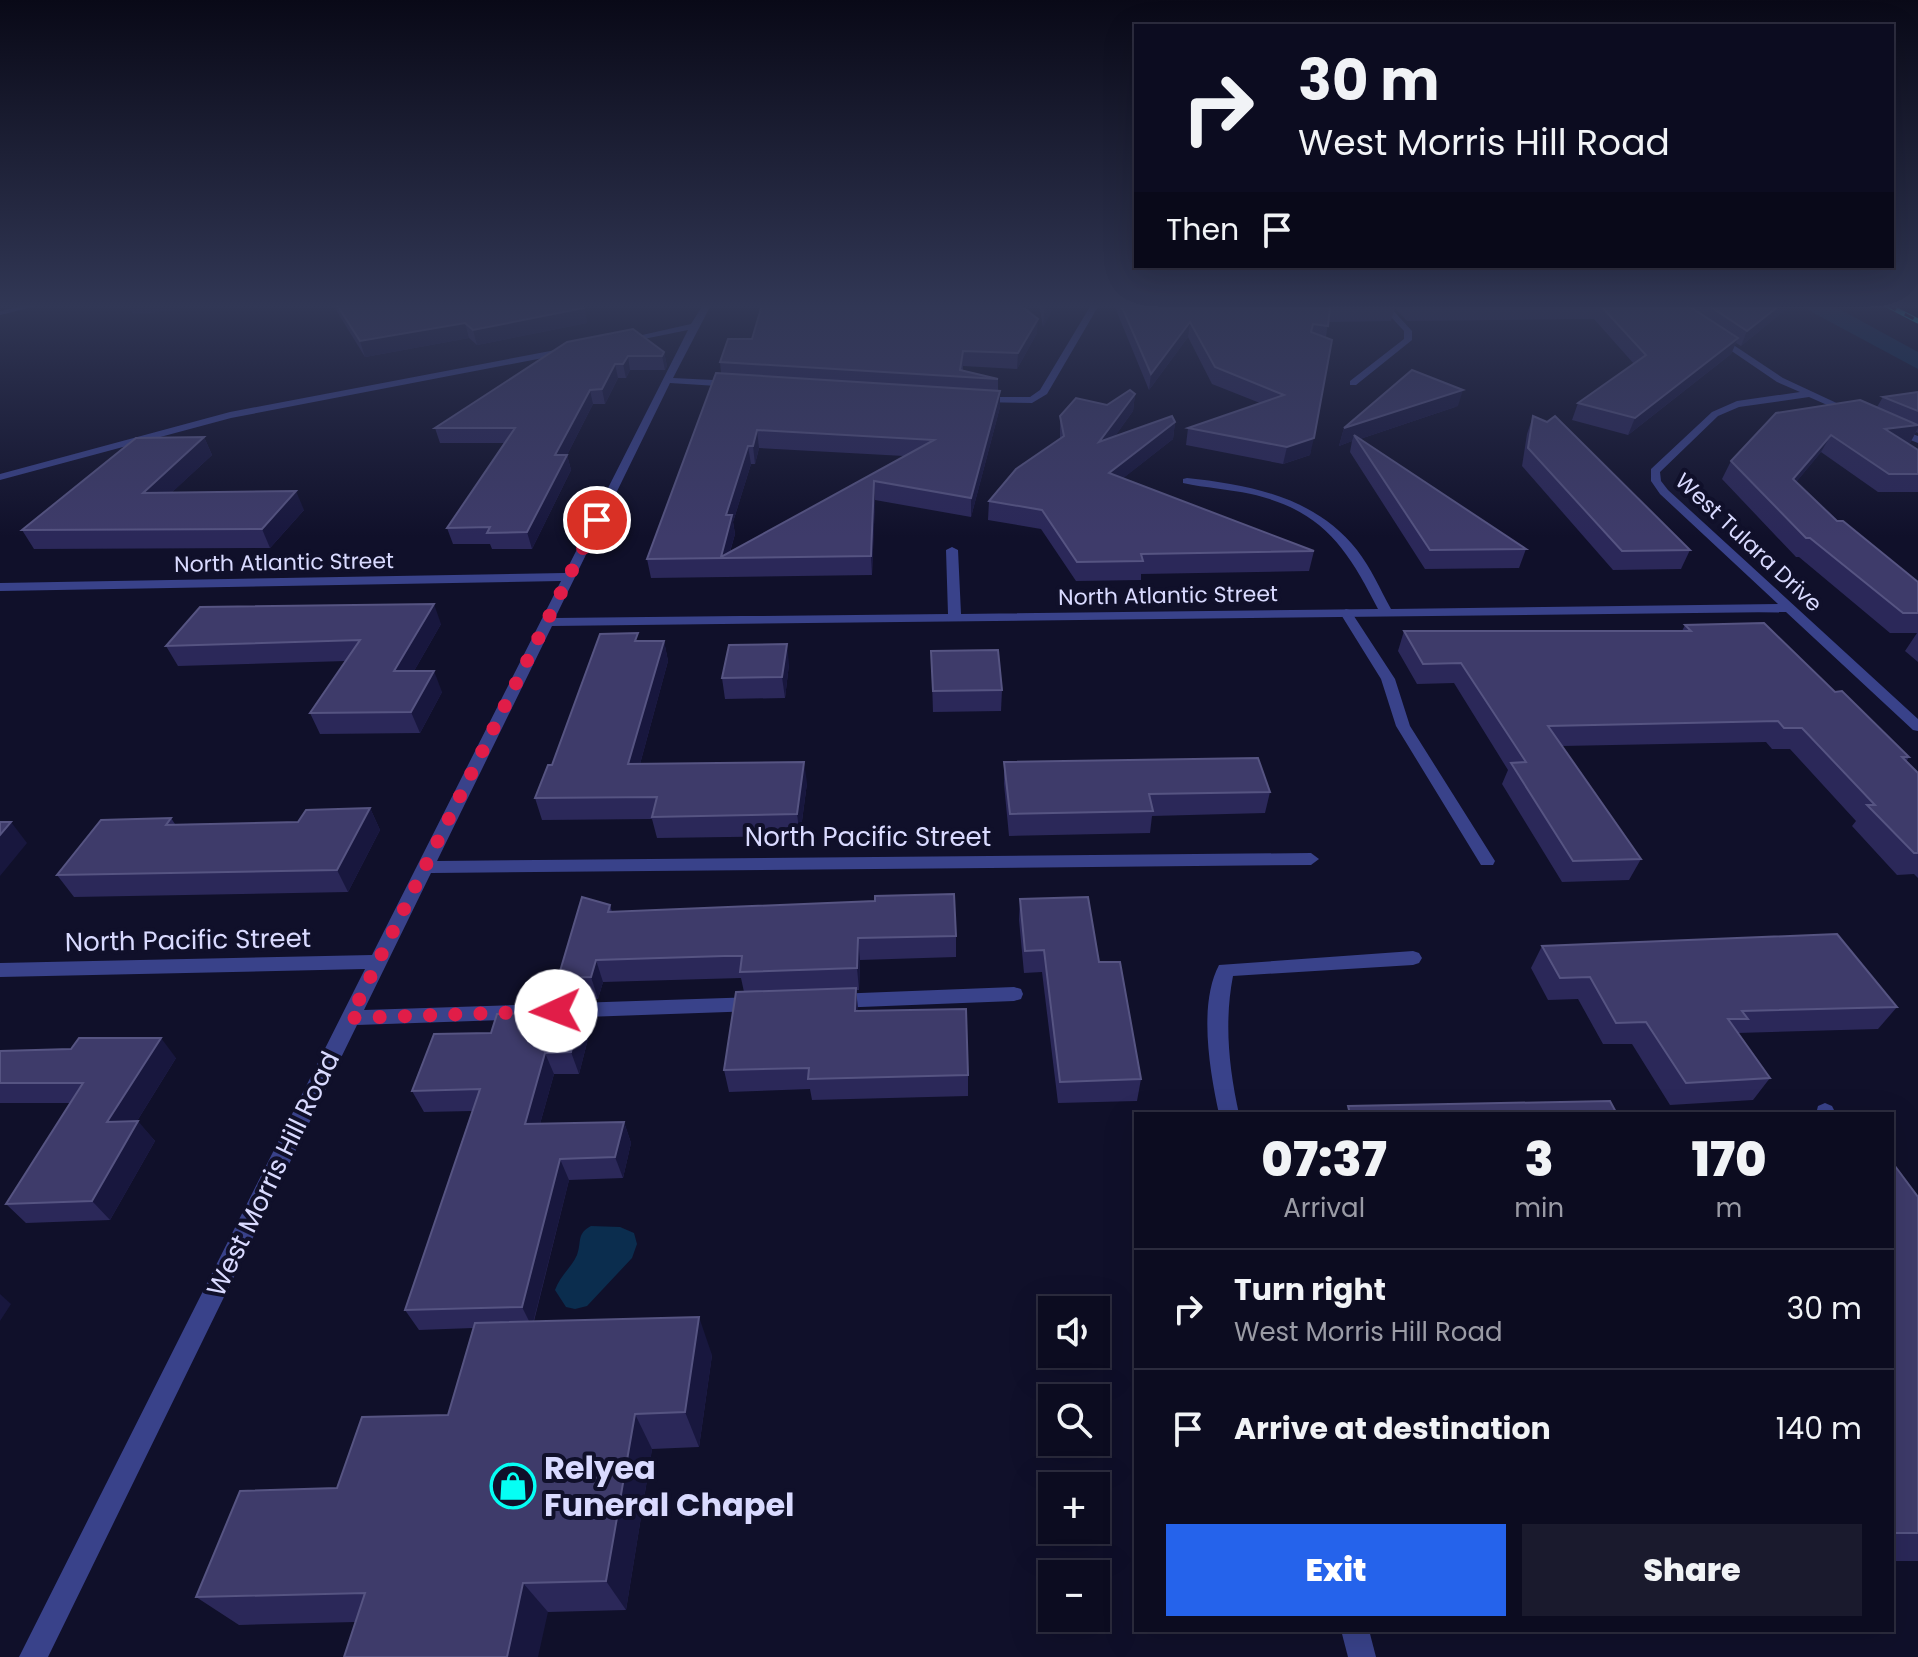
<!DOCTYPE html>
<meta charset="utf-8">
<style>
:root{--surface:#0c0c20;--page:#1a1a2d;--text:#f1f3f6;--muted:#9a9ba5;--line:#2c2c3e;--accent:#2563eb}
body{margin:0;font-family:Poppins,sans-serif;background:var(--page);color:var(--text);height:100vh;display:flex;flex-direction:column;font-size:30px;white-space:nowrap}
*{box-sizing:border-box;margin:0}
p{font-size:26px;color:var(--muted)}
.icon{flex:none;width:44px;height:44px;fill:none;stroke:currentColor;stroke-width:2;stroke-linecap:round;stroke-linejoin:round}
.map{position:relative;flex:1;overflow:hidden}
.sheet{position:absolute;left:1134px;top:1112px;width:760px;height:520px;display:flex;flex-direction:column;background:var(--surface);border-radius:0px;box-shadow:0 8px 32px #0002,0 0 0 2px var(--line)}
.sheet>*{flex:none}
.banner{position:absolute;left:1134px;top:24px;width:760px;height:244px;border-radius:0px;box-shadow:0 8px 32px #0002,0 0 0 2px var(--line);background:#0c0c20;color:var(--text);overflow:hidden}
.tools{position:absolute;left:1038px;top:1296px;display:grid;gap:16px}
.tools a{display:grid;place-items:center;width:72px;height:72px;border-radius:0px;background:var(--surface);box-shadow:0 8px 32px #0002,0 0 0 2px var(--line);font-size:40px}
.pin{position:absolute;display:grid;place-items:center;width:68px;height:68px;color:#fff;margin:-34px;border:4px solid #fff;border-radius:50%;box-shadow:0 2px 8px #0007}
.me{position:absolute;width:88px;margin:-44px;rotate:268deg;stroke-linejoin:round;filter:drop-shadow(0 0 6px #0008)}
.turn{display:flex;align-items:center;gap:28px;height:168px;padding:0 32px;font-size:36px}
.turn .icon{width:104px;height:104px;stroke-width:2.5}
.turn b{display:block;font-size:56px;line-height:68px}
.then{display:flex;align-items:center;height:76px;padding:0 32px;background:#0003;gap:16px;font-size:30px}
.eta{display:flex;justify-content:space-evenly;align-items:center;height:136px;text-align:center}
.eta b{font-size:48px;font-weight:800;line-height:56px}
.button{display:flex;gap:16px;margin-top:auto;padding:16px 32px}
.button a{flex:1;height:92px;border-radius:0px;background:var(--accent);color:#fff;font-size:32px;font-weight:800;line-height:92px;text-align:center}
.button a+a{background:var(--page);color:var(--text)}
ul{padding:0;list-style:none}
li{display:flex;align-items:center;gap:24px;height:120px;padding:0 32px;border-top:2px solid var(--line)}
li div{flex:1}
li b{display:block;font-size:30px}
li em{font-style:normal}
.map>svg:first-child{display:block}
.water{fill:#0b2d4e}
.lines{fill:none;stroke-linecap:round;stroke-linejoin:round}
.canal{fill:#0b2d4e;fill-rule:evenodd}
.service{fill:#39428a;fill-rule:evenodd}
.minor{fill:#39428a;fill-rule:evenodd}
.rail-casing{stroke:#05fff4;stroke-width:5}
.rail{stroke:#10102a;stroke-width:3;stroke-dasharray:10;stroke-linecap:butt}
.wall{fill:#2b2859;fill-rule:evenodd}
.shaded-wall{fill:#18173e}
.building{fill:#3e3b6a;stroke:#565482;stroke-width:2;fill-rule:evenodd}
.route{stroke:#e11d48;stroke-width:14;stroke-dasharray:0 25.2}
.labels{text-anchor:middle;stroke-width:8;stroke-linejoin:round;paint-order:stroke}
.far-street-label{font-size:22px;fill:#d9daff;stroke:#10102a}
.street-label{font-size:26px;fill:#d9daff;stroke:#10102a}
.near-poi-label{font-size:32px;font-weight:bold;fill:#d9daff;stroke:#10102a;text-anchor:start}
</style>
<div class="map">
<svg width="1918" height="1657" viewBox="0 0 1918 1657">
<rect width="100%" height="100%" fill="#10102a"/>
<path class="water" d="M 591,1226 L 620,1227 L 634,1233 L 637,1244 L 632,1258 L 587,1306 L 575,1309 L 566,1307 L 555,1290 C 560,1276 571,1268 577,1255 C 582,1242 576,1234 591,1226 Z"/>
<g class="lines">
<polygon class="canal" points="1805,305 1832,305 1918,352 1918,369 1808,310"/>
<g class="service">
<polygon points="1346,609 1350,610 1395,679 1410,726 1495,861 1493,865 1481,865 1396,726 1381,679 1340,613"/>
<path d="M 1413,951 L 1419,953 L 1422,958 L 1419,963 L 1413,965 L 1233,976 C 1224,1023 1229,1068 1239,1114 L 1219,1114 C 1210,1072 1198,1005 1219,965 Z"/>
<polygon points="1825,1103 1832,1106 1836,1114 1816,1114 1818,1106"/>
<polygon points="1341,1630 1369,1630 1376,1657 1348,1657"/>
</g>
<g class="minor">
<polygon points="27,305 41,305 0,315 0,311"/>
<path d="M 703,305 L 711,305 L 673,378 L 733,381 L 738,384 L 733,387 L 670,383 L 555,618 L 948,614 L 946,550 L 952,547 L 958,550 L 961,614 L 1378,609 C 1347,548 1322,510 1251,494 C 1228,489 1206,488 1183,483 L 1183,479 L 1187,478 C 1251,485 1315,497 1357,550 C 1371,568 1380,589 1391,609 L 1778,604 L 1660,494 L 1651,481 L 1651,469 L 1712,412 L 1737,401 L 1800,392 L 1777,382 L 1714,339 L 1714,335 L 1717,334 L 1783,378 L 1858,413 L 1850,415 L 1809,397 L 1739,407 L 1718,416 L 1660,472 L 1661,481 L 1668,490 L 1918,719 L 1918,731 L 1913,730 L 1786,612 L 552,626 L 437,861 L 1311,853 L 1319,859 L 1311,865 L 431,873 L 364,1010 L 756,997 L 763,999 L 765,1004 L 763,1009 L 756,1011 L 357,1025 L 48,1657 L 19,1657 L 365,969 L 0,977 L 0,963 L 372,955 L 561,581 L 0,591 L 0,583 L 565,573 L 688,330 L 624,343 L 620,340 L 691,324 Z"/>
<polygon points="1091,305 1099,305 1047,394 1032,403 977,402 975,400 980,397 1030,397 1040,390"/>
<polygon points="1380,305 1388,305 1412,331 1412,340 1356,385 1350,385 1350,381 1404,339 1404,331"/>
<polygon points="566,348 570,351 569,353 231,418 0,480 0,474 230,412"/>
<polygon points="1893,427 1918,436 1918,443 1890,432 1890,428"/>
<polygon points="1014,987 1021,989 1023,994 1021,999 1014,1001 835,1008 828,1006 826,1001 828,996 835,994"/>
</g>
<g class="rail-casing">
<polyline id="rail" points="1887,305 1918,321"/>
</g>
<use href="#rail" class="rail"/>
</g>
<g class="wall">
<polygon points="333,305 581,305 584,308 587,323 477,345 469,338 365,357"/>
<polygon points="1039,305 1055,305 1043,327"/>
<polygon points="1114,305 1791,305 1741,346 1736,343 1731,354 1628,435 1572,420 1578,403 1634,364 1594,319 1407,321 1395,308 1391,321 1328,322 1310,455 1283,464 1186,445 1188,428 1260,403 1212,384 1188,337 1149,390"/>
<path d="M 1037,333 L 1017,369 L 963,366 L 963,371 L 998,379 L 998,390 L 1000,391 L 1000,407 L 971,517 L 875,500 L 872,575 L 651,578 L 647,559 L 721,373 L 720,362 ZM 759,448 L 904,456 L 730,552 L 735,534 L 733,522 L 751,464 L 755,464 Z"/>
<polygon points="567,342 664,352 667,366 665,370 630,370 626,378 618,378 605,404 593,404 567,455 571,470 532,549 492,549 490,544 453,544 447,528 505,443 440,443 435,428"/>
<polygon points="1918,392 1918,433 1916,432 1910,443 1906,443 1918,450 1918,492 1878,492 1821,452 1796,482 1837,521 1918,582 1918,662 1905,651 1917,633 1890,633 1799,557 1796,557 1722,479 1731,461 1877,407 1883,397"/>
<polygon points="1135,394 1133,411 1115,436 1175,422 1173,439 1123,478 1314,551 1309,571 1141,574 1141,580 1076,581 1041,529 988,520 989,501 1060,438 1060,416 1107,405"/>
<polygon points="1458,406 1360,439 1526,549 1519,568 1425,569 1350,452 1352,441 1339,446 1344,428"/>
<polygon points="1533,416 1547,422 1690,550 1681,569 1613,570 1522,466 1527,434"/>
<polygon points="204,437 212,455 172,492 304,510 270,548 34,549 22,530"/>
<polygon points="441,624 414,671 442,692 420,733 320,734 310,713 346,661 178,666 166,646"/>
<polygon points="1685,625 1835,692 1909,757 1906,762 1918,773 1918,878 1914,874 1897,875 1852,826 1856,821 1790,749 1772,749 1766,742 1562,746 1641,859 1629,880 1562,882 1502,784 1508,770 1454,683 1417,684 1398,651 1404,631 1682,631"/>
<polygon points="640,641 664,641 668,661 640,764 807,783 800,836 657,838 652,819 542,820 535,798 552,765"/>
<polygon points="931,651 1002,690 1001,711 933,712"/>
<polygon points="789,664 785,698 725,699 722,678"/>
<polygon points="1004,762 1270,792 1265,813 1152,816 1150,833 1009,836 1004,784"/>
<polygon points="370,808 380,830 348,892 74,897 57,875 171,818 175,824 298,822"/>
<polygon points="1020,899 1099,962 1141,1079 1137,1101 1058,1103 1042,972 1024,973 1019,920"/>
<polygon points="610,905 612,912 956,936 956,957 860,960 859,990 856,990 858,1011 968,1075 968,1096 812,1100 810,1089 729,1092 724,1070 744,992 741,978 603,982 598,999 586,999 593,1019 579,1074 554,1074 540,1124 624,1122 631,1143 623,1178 569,1180 534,1321 712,1355 699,1447 652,1449 626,1610 548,1612 355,1622 239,1625 196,1597 337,1488 448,1415 473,1328 419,1330 405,1310 472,1111 424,1112 412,1091 491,1033 547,1013 565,998 558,978"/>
<polygon points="1542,946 1897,1007 1878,1029 1737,1033 1770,1078 1753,1100 1670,1105 1632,1044 1603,1044 1578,999 1548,1000 1531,968"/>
<polygon points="0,1051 176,1058 137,1121 155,1141 110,1220 26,1223 6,1204 70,1103 0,1103"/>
<polygon points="1892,1162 1918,1197 1918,1561 1892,1561"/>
</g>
<g class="shaded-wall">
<polygon points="128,305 212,305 133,315"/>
<polygon points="1047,305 1055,305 1043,327 1044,312"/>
<polygon points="1780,305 1791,305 1741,346 1747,331"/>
<polygon points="584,308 587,323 477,345 473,330"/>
<polygon points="1038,319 1037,333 1017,369 1018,353"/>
<polygon points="1190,322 1188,337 1149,390 1151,374"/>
<polygon points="465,323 469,338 365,357 360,341"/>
<polygon points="1738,338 1731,354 1628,435 1635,418"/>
<polygon points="664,352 667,366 665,370 662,356"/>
<polygon points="628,356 630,370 626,378 623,364"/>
<polygon points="615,364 618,378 605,404 602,389"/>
<polygon points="590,390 593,404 567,455 571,470 532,549 527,532 555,455"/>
<polygon points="1463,390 1458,406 1357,440 1354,435 1352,441 1339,446 1344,428"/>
<polygon points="1000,391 1000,407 971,517 971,498"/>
<polygon points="1135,394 1133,411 1098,460 1099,442"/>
<polygon points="1175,422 1173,439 1107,491 1109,473"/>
<polygon points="1918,425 1918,428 1910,443 1875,447 1885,429"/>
<polygon points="757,430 759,448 755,464 753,446"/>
<polygon points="1831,435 1821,452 1784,497 1793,479"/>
<polygon points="204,437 212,455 152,511 143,493"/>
<polygon points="1314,438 1310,455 1283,464 1287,447"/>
<polygon points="748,446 751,464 733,522 735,534 728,558 721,558 726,515"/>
<polygon points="874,481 875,500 872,575 871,556"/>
<polygon points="296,491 304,510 270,548 262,529"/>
<polygon points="434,604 441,624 402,692 394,671"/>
<polygon points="664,641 668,661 634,786 628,764"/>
<polygon points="787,644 789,664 785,698 782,677"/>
<polygon points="434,671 442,692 420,733 411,712"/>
<polygon points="804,762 807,783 800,836 797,814"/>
<polygon points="370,808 380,830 348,892 337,870"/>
<polygon points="11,822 27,843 0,876 0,835"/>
<polygon points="858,938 860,960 859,990 857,968"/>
<polygon points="596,960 603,982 598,999 591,977"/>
<polygon points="856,988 858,1010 857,1033 855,1011"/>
<polygon points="585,998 593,1019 579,1074 571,1052"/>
<polygon points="161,1038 176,1058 124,1142 107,1122"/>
<polygon points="545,1053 554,1074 534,1145 525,1124"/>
<polygon points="138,1121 155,1141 110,1220 92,1201"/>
<polygon points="624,1122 631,1143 623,1178 615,1157"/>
<polygon points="560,1159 569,1180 532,1327 522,1307"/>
<polygon points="0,1294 11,1304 0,1321"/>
<polygon points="699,1317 712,1355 699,1447 685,1412"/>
<polygon points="635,1414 652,1449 626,1610 606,1581"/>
<polygon points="523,1583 548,1612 538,1657 507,1657"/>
</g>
<g class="building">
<polygon points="337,305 581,305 584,308 473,330 465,323 360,341"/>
<polygon points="762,305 1020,305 1038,319 1018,353 963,351 960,370 998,379 720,362 728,339 752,339"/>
<polygon points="1121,305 1393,305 1395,307 1330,307 1328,326 1313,324 1311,332 1332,340 1314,438 1287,447 1188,428 1284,395 1215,367 1190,322 1151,374"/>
<polygon points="1410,305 1537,305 1411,306"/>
<polygon points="1600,305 1687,305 1738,338 1635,418 1578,403 1646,355"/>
<polygon points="1708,305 1780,305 1747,331"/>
<polygon points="633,329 664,352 662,356 628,356 623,364 615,364 602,389 590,390 555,455 567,455 527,532 487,533 490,527 447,528 515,428 435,428 567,342"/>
<polygon points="1412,370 1463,390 1344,428"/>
<path d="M 716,373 L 1000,391 L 971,498 L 874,481 L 871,556 L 647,559 ZM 757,430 L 934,440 L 721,557 L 732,515 L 726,515 L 748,446 L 753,446 Z"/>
<polygon points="1130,390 1135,394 1099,442 1172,416 1175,422 1109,473 1314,551 1141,554 1143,561 1077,562 1042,510 989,501 1016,469 1064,436 1060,416 1076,398 1107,405"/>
<polygon points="1918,392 1918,411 1883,397"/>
<polygon points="1860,400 1918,425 1885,429 1918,450 1918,474 1889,474 1831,435 1793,479 1837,521 1843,521 1918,582 1918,613 1903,613 1810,538 1806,538 1731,461 1776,413"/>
<polygon points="1533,416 1547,422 1555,416 1690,550 1622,551 1528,448"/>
<polygon points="1354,435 1526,549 1430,550"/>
<polygon points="204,437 143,493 296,491 262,529 22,530 136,438"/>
<polygon points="434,604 394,671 434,671 411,712 310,713 360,640 166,646 200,607"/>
<polygon points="1764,623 1835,692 1842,691 1909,757 1902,757 1918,773 1918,853 1914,853 1867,805 1875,805 1802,728 1784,728 1778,721 1548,726 1641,859 1573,861 1511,763 1526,762 1461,663 1423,664 1404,631 1691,631 1685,625"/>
<polygon points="638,633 635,641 664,641 628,764 804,762 797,814 652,817 657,797 535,798 548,765 552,765 600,634"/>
<polygon points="787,644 782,677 722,678 729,645"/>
<polygon points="998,650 1002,690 933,691 931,651"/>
<polygon points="1258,758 1270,792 1149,794 1153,811 1010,814 1004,762"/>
<polygon points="370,808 337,870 57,875 101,820 171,818 166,825 298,822 306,810"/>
<polygon points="0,822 11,822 0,835"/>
<polygon points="954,894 956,936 858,938 857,968 740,972 742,956 724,956 596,960 591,977 558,978 582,897 610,905 608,912 875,901 875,896"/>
<polygon points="1088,897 1099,962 1120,962 1141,1079 1060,1082 1044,950 1025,951 1020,899"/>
<polygon points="1837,934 1897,1007 1742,1011 1748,1019 1728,1019 1770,1078 1686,1083 1646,1022 1616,1023 1590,977 1560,978 1542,946"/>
<polygon points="856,988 855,1011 966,1009 968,1075 808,1079 809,1068 724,1070 736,992"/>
<polygon points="585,998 571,1052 545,1053 525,1124 624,1122 615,1157 560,1159 522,1307 405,1310 480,1089 412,1091 434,1034 491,1033 497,1014 547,1013 552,999"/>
<polygon points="79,1038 161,1038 107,1122 138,1121 92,1201 6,1204 83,1083 0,1083 0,1051 71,1049"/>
<polygon points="1610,1101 1617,1114 1350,1114 1348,1106"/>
<polygon points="1892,1162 1918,1197 1918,1533 1892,1533"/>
<polygon points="699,1317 685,1412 635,1414 606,1581 523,1583 507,1657 344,1657 365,1593 196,1597 240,1491 337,1488 362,1417 448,1415 475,1323"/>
</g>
<linearGradient id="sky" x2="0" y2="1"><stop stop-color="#090917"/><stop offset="0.57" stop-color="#313755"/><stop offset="1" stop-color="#313755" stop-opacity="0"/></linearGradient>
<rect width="1918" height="537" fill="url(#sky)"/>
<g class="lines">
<polyline class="route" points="556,1011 350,1018 597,520"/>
</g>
<defs>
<g id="shop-ring" transform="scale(2.3)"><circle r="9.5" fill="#10102a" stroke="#05fff4" stroke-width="1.5"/><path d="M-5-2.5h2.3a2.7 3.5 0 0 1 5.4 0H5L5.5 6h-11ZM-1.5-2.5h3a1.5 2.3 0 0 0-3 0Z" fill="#05fff4"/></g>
</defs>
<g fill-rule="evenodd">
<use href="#shop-ring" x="513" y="1486"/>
</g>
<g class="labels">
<g class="far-street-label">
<text transform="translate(1749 542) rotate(43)" y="8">West Tulara Drive</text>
<text transform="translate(284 562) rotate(-1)" y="8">North Atlantic Street</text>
<text transform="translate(1168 595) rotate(-1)" y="8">North Atlantic Street</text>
</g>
<g class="street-label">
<text x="868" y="846">North Pacific Street</text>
<text transform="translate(188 940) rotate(-1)" y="9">North Pacific Street</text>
<text transform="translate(273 1174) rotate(-64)" y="9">West Morris Hill Road</text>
</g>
<g class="near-poi-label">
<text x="544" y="1479">Relyea<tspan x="544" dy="37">Funeral Chapel</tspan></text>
</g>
</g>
</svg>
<div class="tools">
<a><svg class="icon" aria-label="sound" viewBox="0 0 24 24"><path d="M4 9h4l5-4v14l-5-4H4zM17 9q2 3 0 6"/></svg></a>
<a><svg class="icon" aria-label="search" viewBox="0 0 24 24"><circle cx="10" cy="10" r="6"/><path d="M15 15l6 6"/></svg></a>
<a>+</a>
<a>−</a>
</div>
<div class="pin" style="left:597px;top:520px;background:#d93025"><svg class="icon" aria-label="arrive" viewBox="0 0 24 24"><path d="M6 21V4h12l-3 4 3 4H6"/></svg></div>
<svg class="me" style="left:556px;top:1011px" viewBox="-20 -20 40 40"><circle r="19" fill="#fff"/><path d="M0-13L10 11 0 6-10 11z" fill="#e11d48"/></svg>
<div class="banner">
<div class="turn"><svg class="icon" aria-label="right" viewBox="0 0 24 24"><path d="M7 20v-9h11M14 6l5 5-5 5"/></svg><div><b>30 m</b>West Morris Hill Road</div></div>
<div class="then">Then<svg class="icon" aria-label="arrive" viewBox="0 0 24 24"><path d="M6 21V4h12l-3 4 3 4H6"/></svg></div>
</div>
<section class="sheet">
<div class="eta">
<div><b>07:37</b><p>Arrival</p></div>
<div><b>3</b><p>min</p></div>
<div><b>170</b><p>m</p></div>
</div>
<ul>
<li><svg class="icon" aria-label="right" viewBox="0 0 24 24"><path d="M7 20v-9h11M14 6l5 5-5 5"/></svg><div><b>Turn right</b><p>West Morris Hill Road</p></div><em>30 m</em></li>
<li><svg class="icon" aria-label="arrive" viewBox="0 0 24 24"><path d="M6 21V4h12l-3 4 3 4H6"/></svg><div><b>Arrive at destination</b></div><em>140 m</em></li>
</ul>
<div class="button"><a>Exit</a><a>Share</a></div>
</section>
</div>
